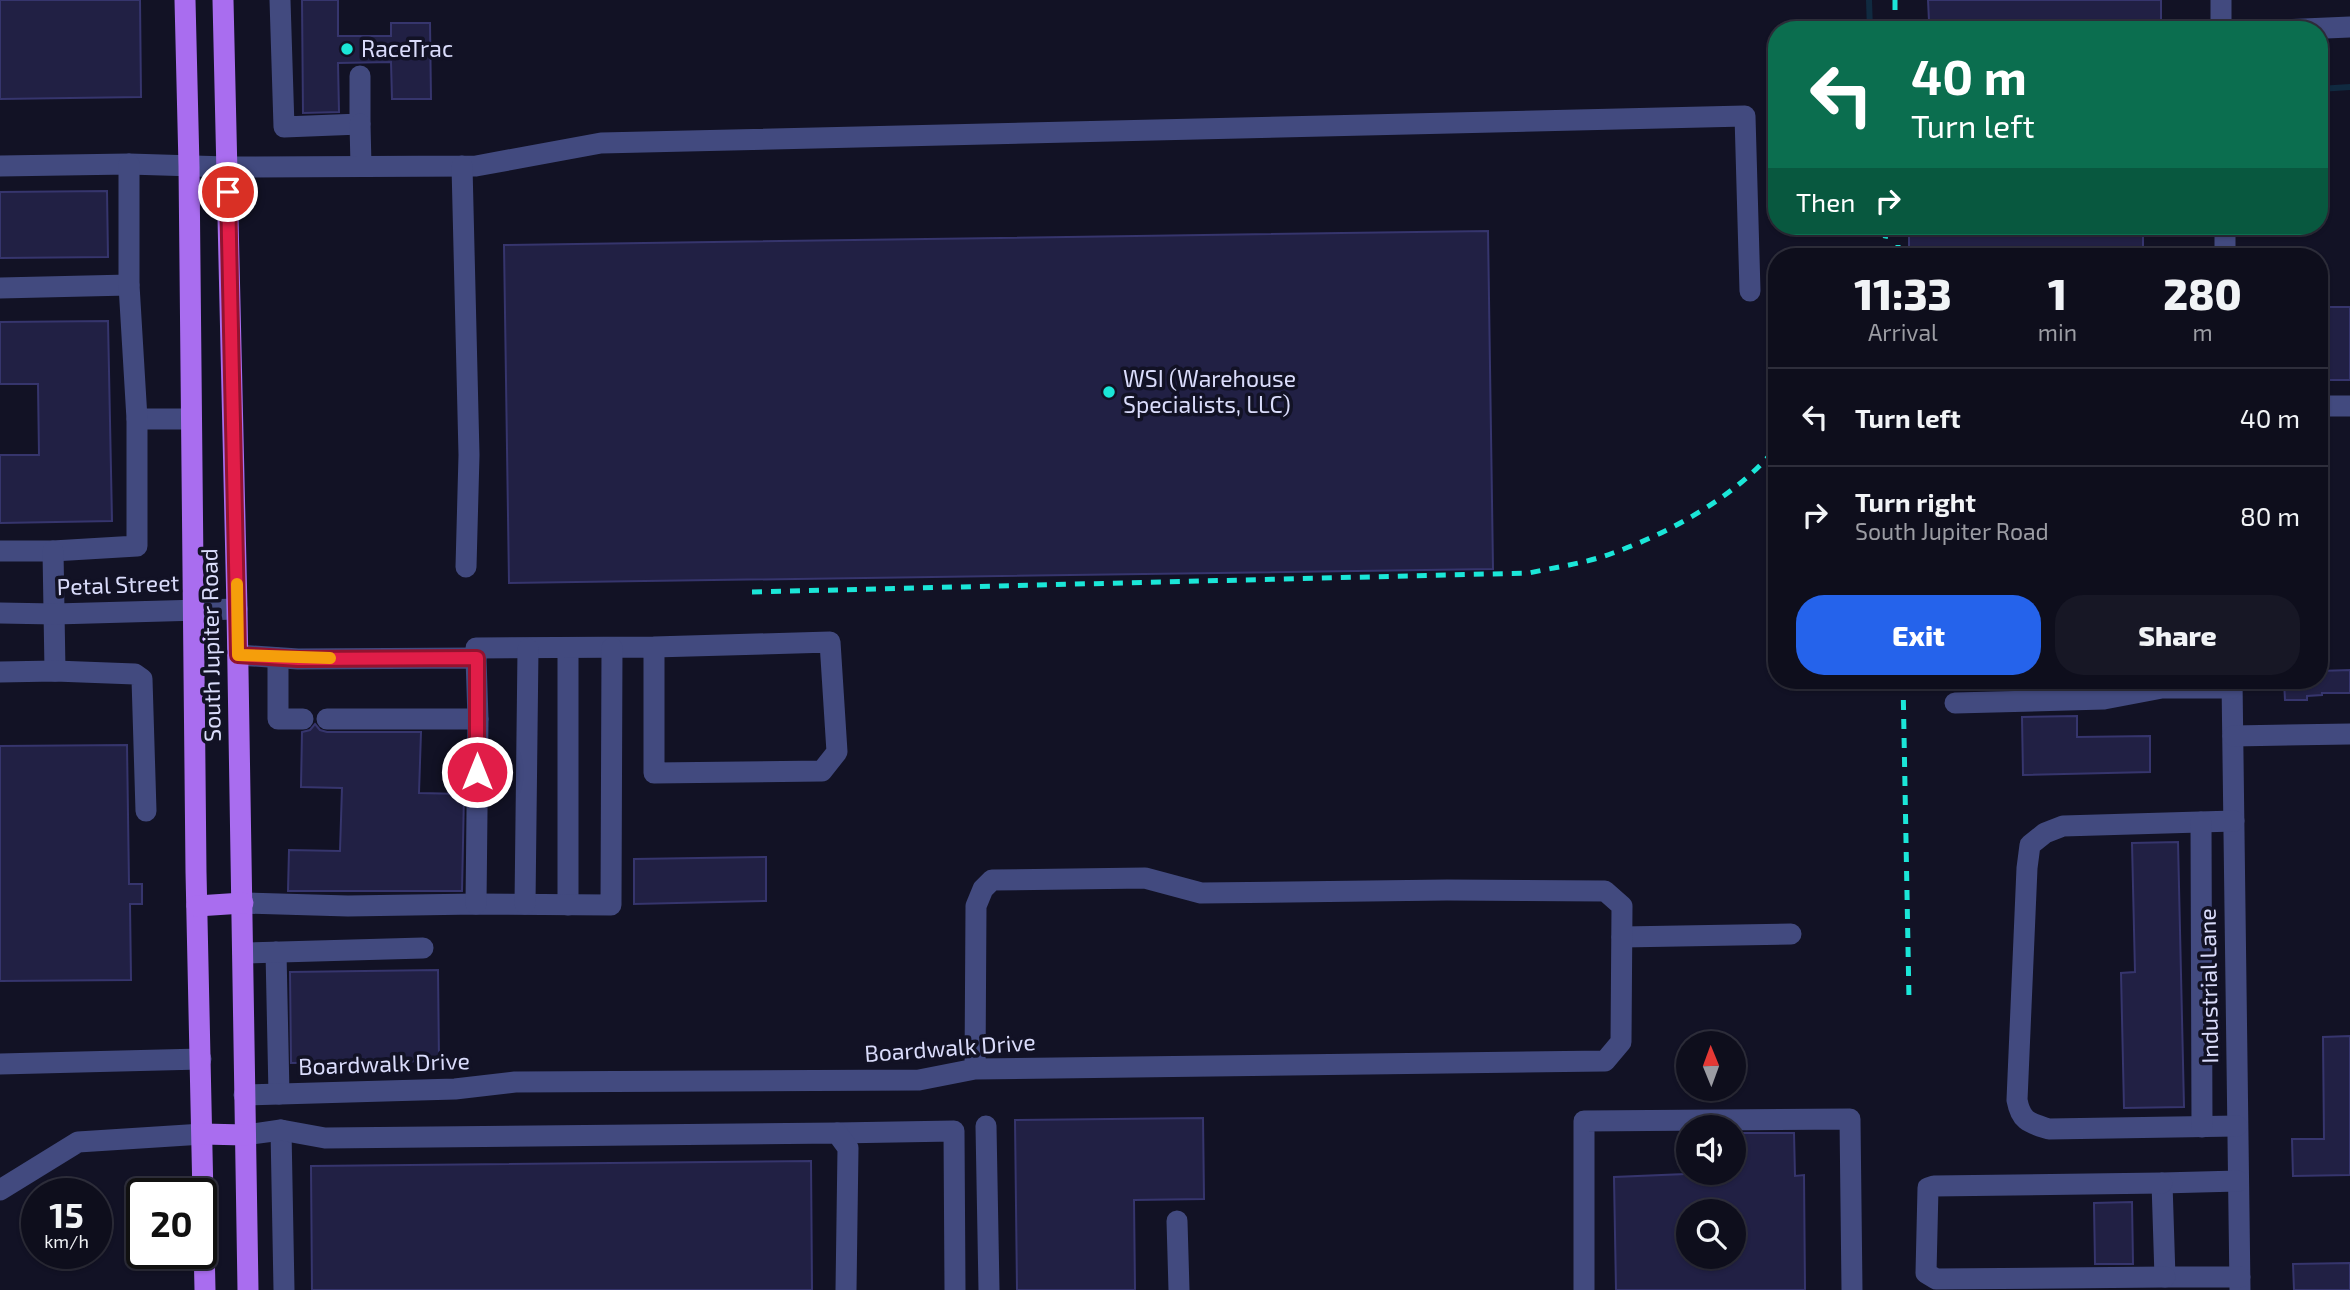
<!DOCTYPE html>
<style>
:root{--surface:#0e0e1c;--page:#171725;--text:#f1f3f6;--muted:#9b9ca3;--line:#2e2e3b;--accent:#2563eb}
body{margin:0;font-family:"Exo 2",sans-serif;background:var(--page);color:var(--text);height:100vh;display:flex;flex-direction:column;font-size:26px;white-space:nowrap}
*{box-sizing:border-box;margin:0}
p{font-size:23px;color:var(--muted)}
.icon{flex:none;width:38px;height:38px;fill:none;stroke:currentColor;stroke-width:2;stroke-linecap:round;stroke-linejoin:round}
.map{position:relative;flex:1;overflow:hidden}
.sheet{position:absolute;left:1768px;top:248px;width:560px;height:441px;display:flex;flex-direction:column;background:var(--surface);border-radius:28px;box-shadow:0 2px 5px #0004,0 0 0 2px var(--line)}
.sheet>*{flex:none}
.top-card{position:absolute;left:1768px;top:21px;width:560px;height:214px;border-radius:28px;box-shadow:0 2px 5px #0004,0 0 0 2px var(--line);background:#0b6e4f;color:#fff;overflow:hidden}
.needle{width:46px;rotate:359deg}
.fabs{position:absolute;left:1676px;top:1031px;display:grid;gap:14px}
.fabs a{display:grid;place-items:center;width:70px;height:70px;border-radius:50%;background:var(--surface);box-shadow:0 2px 5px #0004,0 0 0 2px var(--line);font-size:35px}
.speed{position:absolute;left:21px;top:1178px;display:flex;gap:14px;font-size:35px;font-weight:700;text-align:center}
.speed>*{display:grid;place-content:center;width:91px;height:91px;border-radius:50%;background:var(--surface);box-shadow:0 2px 5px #0004,0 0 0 2px var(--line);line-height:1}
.speed small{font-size:18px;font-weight:400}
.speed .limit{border:4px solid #111;border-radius:10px;background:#fff;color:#111}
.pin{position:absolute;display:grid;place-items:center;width:60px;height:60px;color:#fff;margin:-30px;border:4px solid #fff;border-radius:50%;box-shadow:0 2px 7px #0007}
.me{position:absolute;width:77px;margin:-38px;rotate:0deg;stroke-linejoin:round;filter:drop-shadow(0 0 5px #0008)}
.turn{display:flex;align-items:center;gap:24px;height:147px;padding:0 28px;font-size:32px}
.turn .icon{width:91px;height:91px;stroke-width:2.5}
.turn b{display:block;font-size:49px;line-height:60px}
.then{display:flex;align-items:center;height:66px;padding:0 28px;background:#0003;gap:14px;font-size:26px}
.eta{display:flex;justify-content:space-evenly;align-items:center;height:119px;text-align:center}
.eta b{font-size:42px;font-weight:800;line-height:49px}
.cta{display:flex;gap:14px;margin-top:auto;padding:14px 28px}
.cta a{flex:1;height:80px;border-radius:28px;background:var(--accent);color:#fff;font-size:28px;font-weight:800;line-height:80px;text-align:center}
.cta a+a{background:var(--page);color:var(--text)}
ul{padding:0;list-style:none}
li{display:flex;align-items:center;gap:21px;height:98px;padding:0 28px;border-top:2px solid var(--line)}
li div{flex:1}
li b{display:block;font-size:26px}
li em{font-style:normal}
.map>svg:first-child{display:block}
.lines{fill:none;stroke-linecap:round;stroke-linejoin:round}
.stream{stroke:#102a40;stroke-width:6}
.building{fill:#212044;stroke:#36356d;stroke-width:2;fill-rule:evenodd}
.minor{stroke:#424a7f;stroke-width:21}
.major{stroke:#a96def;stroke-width:21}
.rail{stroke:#1be6d8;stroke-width:5;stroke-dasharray:10 9;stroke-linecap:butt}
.route-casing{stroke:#92132f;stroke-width:18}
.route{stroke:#e11d48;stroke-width:12}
.slow{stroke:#f59e0b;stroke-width:12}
.poi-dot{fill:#1be6d8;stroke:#121225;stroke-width:2.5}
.labels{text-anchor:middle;stroke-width:7;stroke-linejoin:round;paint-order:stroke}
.poi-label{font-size:23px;fill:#dadcfb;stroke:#121225;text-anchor:start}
.street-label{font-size:23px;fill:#dadcfb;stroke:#121225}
</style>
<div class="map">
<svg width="2350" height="1290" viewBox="0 0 2350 1290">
<rect width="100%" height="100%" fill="#121225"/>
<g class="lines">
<g class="stream">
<polyline points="1869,0 1870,30"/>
<polyline points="2319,89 2350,87"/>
</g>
</g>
<g class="building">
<polygon points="0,0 140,0 141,97 0,99"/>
<polygon points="302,0 338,0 338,36 391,36 391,23 430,23 431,99 392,99 391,62 338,63 339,112 303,113"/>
<polygon points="1928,0 2161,0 2161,30 2019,30 2019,20 1929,21"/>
<polygon points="107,191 108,257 0,258 0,192"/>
<rect x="1909" y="226" width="234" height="31"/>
<polygon points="1488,231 1493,569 509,583 504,245"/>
<rect x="2319" y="307" width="31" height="73"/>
<polygon points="108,321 112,521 0,523 0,455 39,455 38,384 0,384 0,322"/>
<polygon points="2350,670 2350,693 2322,693 2322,695 2307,696 2307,700 2285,700 2284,681 2319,681 2319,671"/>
<polygon points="2077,716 2077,737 2150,736 2150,772 2023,775 2022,717"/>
<polygon points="315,724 320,730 327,732 421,732 419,793 464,794 462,891 288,891 289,850 340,851 342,788 301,787 302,732 310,730"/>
<polygon points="127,745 129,884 142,884 142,904 130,904 131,980 0,981 0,746"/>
<polygon points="2178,842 2184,1107 2124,1108 2121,973 2135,972 2132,843"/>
<polygon points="766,857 766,901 634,904 634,859"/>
<polygon points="438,970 439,1061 291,1063 290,972"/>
<polygon points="2350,1036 2350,1175 2293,1176 2292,1139 2324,1139 2323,1037"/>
<polygon points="1203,1118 1204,1199 1134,1200 1135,1290 1017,1290 1015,1120"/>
<path d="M 1734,1133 L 1794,1133 L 1795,1176 L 1804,1175 L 1805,1290 L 1616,1290 L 1614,1177 L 1734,1172 ZM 1689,1211 L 1734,1211 L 1734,1256 L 1689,1256 Z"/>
<polygon points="811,1161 812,1290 312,1290 311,1166"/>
<polygon points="2132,1202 2133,1264 2095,1264 2094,1203"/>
<polygon points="2350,1263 2350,1290 2294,1290 2293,1264"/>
</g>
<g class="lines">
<g class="minor">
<polyline points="280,0 284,127 360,124 360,76"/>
<polyline points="2221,0 2221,30"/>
<polyline points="2278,30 2350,27"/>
<polyline points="360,124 361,166"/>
<polyline points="0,166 129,164 227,167 476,166 601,143 1745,116 1750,291"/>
<polyline points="462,166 469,455 466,567"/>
<polyline points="2225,226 2225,257"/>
<polyline points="0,288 129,285"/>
<polyline points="2319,406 2350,406"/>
<polyline points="137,419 191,419"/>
<polyline points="0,551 53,551 137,546 137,419 129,285 129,164"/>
<polyline points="53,551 55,671"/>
<polyline points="0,613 55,614 237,609"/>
<polyline points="568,648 568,905"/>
<polyline points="238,655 298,659 476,658 478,719 327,719"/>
<polyline points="278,658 278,719 303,719"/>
<polyline points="476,658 476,648 654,647 654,773 822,771 837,752 830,642 654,647"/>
<polyline points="0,672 55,671 135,674 142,679 146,811"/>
<polyline points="2232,681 2240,1290"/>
<polyline points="1955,703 2104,699 2162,688 2232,688"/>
<polyline points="2233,736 2350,734"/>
<path d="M 2234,821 L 2063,826 L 2045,833 L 2030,845 L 2027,868 L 2017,1100 C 2021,1122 2030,1123 2049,1129 L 2237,1126"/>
<polyline points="2201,822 2202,1127"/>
<polyline points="243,903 348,906 476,904 611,905 612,648"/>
<polyline points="476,904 478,719"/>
<polyline points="525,904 528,649"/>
<polyline points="1622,937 1791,934"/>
<polyline points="276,952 279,1094"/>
<polyline points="243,953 423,948"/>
<polyline points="0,1064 201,1059"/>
<polyline points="244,1095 455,1089 515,1082 919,1080 975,1069 1605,1061 1621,1042 1622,906 1605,891 1447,890 1201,893 1145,878 992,880 983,889 976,906 975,1069"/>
<polyline points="986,1126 989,1290"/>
<polyline points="281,1130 284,1290"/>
<polyline points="837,1133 954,1131 955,1290"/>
<polyline points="245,1135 281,1130 325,1138 837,1133 848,1148 846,1290"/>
<polyline points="2238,1181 2162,1183 2165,1277 2240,1277"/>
<polyline points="2162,1183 1934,1186 1928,1188 1926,1273 1936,1279 2165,1277"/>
<polyline points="0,1190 78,1142 203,1134"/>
<polyline points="1177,1221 1179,1290"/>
<polyline points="1584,1290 1584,1121 1850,1119 1852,1290"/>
</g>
<g class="major">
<polyline points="185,0 189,166 196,872 205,1290"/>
<polyline points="223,0 237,609 248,1290"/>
<polyline points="197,906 243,903"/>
<polyline points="203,1134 245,1135"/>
</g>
<g class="rail">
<polyline points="1895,0 1895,30"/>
<polyline points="1898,226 1898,257"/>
<polyline points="1881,257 1888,226"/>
<path d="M 752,592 L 1529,573 C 1556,567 1587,563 1613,553 C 1672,532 1736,496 1776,448"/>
<polyline points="1903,681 1909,1000"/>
</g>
</g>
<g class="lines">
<g class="route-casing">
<polyline id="route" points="228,192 238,655 298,659 477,658 477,772"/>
</g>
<use href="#route" class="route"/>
<polyline class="slow" points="237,584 238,655 330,658"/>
</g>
<g class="poi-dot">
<circle cx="347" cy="49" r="7"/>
<circle cx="1109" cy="392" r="7"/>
</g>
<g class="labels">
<g class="poi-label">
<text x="361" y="57">RaceTrac</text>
<text x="1123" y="387">WSI (Warehouse<tspan x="1123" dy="26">Specialists, LLC)</tspan></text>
</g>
<g class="street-label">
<text transform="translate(118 585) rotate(-2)" y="8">Petal Street</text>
<text transform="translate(211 645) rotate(-91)" y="8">South Jupiter Road</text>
<text transform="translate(2209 986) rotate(-91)" y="8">Industrial Lane</text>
<text transform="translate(950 1048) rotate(-4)" y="8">Boardwalk Drive</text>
<text transform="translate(384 1064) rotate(-2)" y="8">Boardwalk Drive</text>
</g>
</g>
</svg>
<div class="fabs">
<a><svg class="needle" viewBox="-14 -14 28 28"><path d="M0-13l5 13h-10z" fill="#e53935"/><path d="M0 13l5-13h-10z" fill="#9b9ca3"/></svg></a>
<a><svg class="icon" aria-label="sound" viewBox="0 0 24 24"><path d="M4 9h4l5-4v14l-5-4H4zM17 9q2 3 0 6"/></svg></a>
<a><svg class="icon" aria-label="search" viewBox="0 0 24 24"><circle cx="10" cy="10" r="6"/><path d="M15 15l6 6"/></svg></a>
</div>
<div class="speed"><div>15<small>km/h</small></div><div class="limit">20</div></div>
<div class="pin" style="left:228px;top:192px;background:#d93025"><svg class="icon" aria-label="arrive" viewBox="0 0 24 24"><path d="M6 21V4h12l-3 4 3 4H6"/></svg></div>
<svg class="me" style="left:477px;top:772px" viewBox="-20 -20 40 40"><circle r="17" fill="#e11d48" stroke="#fff" stroke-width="3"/><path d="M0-11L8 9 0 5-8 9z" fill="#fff"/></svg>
<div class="top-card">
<div class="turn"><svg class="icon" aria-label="left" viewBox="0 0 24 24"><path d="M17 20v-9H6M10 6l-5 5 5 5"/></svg><div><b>40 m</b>Turn left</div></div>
<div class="then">Then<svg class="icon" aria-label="right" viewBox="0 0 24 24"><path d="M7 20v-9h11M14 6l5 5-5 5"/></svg></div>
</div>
<section class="sheet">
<div class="eta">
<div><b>11:33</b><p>Arrival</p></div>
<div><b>1</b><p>min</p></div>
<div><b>280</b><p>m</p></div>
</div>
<ul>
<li><svg class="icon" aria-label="left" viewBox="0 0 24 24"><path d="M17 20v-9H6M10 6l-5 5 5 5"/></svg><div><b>Turn left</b></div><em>40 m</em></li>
<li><svg class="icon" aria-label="right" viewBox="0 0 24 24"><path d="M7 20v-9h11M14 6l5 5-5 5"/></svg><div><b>Turn right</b><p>South Jupiter Road</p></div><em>80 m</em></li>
</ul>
<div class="cta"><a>Exit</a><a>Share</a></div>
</section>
</div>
